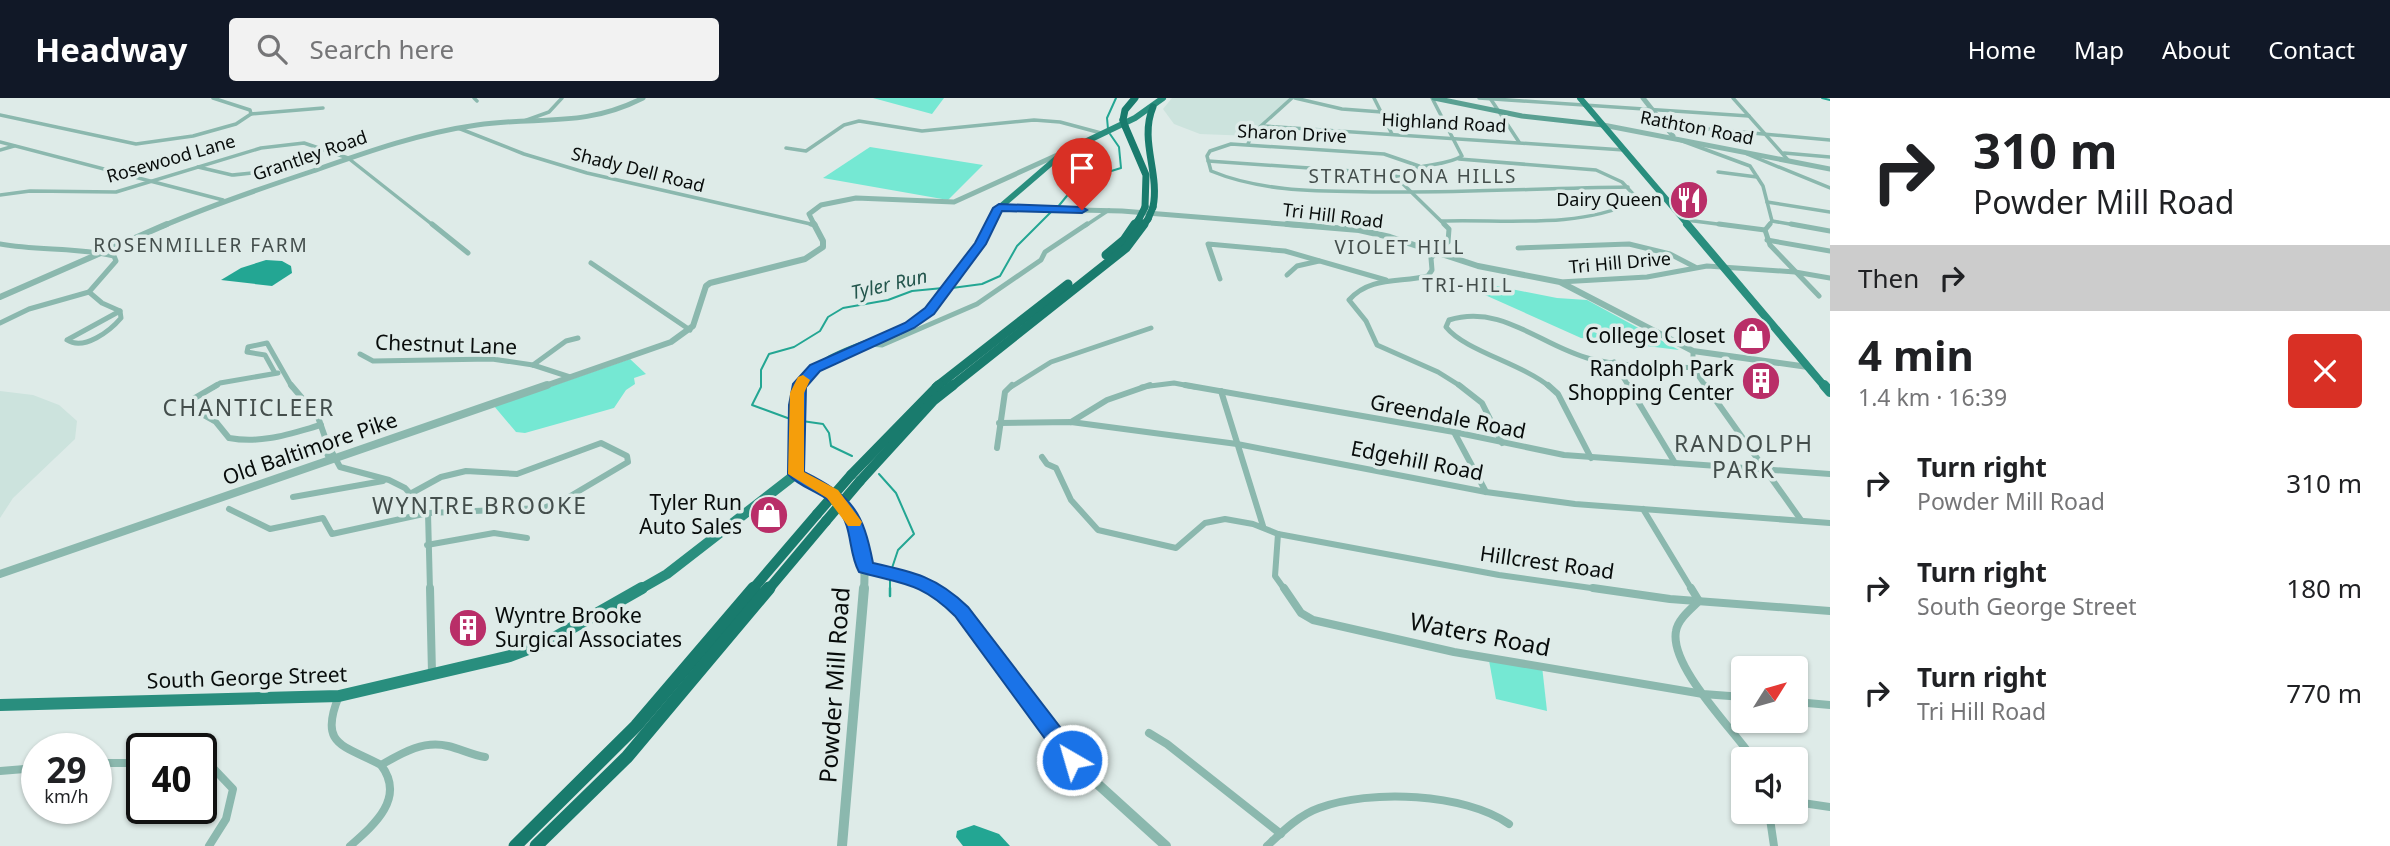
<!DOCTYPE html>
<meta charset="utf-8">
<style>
:root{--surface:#fff;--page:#f2f2f2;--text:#202124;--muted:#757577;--accent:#111827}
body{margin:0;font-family:"Noto Sans",sans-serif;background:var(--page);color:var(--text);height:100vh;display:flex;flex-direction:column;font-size:26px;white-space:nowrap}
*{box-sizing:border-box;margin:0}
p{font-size:23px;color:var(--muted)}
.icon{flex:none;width:38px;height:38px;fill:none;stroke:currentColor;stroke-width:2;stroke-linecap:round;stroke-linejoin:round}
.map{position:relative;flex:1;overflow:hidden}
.side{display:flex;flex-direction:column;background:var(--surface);width:560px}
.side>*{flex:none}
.top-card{background:#fff;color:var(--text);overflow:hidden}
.needle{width:46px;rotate:53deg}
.controls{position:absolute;left:1731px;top:558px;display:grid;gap:14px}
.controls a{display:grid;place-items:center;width:77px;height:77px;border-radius:7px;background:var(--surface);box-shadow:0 2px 5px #0004;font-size:35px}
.speed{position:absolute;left:21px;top:635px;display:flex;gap:14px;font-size:35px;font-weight:700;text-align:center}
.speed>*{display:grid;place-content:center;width:91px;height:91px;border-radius:50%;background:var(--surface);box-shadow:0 2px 5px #0004;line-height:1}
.speed small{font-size:18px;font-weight:400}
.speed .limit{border:4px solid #111;border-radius:10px;background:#fff;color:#111}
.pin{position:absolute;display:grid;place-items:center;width:60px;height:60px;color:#fff;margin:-72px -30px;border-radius:50% 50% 50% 0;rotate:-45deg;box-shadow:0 0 7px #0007}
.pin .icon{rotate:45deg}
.me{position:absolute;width:77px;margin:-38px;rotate:322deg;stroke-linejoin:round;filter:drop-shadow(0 0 5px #0008)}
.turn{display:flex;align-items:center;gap:24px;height:147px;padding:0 28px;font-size:32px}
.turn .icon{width:91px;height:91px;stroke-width:2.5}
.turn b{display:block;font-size:49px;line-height:60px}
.then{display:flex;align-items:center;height:66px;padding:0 28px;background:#0003;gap:14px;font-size:26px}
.round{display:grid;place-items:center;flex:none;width:74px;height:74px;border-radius:7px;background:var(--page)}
.headline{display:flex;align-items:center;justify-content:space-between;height:119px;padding:0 28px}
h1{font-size:42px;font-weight:700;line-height:52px}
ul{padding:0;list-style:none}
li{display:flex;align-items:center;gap:21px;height:105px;padding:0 28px}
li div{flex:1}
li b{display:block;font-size:26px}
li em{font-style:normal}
header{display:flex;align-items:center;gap:42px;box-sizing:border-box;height:98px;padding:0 35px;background:var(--accent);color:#fff}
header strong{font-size:33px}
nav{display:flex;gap:38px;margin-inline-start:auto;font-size:24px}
.search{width:490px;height:63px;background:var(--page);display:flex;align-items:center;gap:18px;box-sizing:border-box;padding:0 24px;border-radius:7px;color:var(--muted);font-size:26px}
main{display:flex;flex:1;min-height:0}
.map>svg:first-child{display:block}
.built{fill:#cce3dd}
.green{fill:#75e8d3}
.water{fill:#23a693}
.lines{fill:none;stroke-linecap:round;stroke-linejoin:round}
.stream-far1{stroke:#23a693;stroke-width:2}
.stream{stroke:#23a693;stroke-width:2.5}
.minor-far3{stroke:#8bb8ae;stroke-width:3.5}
.minor-far2{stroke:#8bb8ae;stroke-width:5}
.minor-far1{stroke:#8bb8ae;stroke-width:6}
.minor{stroke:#8bb8ae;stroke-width:8}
.tertiary-far3{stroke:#8bb8ae;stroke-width:5}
.tertiary-far2{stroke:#8bb8ae;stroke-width:6}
.tertiary-far1{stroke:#8bb8ae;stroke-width:8}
.tertiary{stroke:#8bb8ae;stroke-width:10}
.secondary{stroke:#59a092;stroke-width:5}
.primary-far3{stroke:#298e7e;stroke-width:6}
.primary-far2{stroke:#298e7e;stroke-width:8}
.primary-far1{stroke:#298e7e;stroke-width:10}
.primary{stroke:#298e7e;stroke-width:12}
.motorway-far3{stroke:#197b6d;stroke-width:7}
.motorway-far2{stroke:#197b6d;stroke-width:9}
.motorway-far1{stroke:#197b6d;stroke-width:10}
.motorway{stroke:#197b6d;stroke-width:13}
.motorway-bridge-far1{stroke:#197b6d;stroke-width:7}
.motorway-bridge{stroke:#197b6d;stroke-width:10}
.route{fill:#1a73e8;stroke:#114b97;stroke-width:2}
.slow{fill:#f59e0b}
.labels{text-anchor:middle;stroke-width:7;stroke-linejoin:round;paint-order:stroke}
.far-street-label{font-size:18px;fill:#080c0b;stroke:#deebe8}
.far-poi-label{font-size:18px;fill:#080c0b;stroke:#deebe8;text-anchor:end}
.far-neighbourhood-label{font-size:19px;letter-spacing:2px;fill:#444e4c;stroke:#deebe8}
.far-water-label{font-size:19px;font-style:italic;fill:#24564d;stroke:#deebe8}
.poi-label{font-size:21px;fill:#080c0b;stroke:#deebe8;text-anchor:end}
.street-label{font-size:21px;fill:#080c0b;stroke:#deebe8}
.neighbourhood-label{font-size:23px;letter-spacing:2px;fill:#444e4c;stroke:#deebe8}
.near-street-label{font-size:24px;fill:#080c0b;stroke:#deebe8}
</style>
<header>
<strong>Headway</strong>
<div class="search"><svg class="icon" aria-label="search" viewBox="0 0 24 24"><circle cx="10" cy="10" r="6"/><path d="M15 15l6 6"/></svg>Search here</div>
<nav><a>Home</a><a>Map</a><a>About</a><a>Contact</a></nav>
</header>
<main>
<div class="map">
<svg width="1830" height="748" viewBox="0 0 1830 748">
<rect width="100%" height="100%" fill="#deebe8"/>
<g class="built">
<polygon points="1172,0 1292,0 1252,38 1200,36 1174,26 1163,11"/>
<polygon points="0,293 33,297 59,307 77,323 75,341 13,400 0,420"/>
</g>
<g class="green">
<polygon points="873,0 944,0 932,16"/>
<polygon points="870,49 983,67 948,102 823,80"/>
<polygon points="1496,188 1557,200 1587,202 1679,252 1581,240 1485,197 1488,190"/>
<polygon points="630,261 646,276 634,280 635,286 626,292 614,310 525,335 516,334 494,308"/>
<polygon points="1488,557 1542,568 1547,613 1496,601"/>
</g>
<g class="water">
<polygon points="266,162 282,163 291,168 292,175 272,188 221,182 241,170"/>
<polygon points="974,727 999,736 1010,748 963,748 956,739 957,733"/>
</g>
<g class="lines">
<g class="stream-far1">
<polyline points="1822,0 1830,2"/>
<polyline points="1108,31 1107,20 1116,0"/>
<polyline points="1057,110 1079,83 1121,70 1119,49 1110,36"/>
<polyline points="952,190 982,186 1000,178 1017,148 1052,113"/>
<polyline points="793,322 752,307 761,289 761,272 769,256 794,249 820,233 828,219 843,210 888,202 912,193 943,190"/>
<polyline points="802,323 823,326 829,335 831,348 852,358"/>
<polyline points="879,376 896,395 914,436 898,452 891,473"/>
<polyline points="890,478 890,492"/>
</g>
<polyline class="stream" points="890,490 890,498"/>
<g class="minor-far3">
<polyline points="474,0 477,3"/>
<polyline points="1295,0 1342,11 1382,14"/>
<polyline points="1374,0 1392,36"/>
<path d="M 1432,0 L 1462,58 C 1443,70 1418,63 1401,79 L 1403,86 L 1446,128"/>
<polyline points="1479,0 1749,18"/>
<polyline points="1490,0 1519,44"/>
<polyline points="1733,0 1788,62"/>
<polyline points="251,16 323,10"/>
<polyline points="0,17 136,46 193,38 236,26 251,16 250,12 213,0"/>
<polyline points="524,23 549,14 562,0"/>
<polyline points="1662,27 1830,42"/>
<polyline points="1263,28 1624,52"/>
<polyline points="458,30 524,56 587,75 815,127"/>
<polyline points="1677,41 1750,68 1763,88 1772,123 1768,128"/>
<polyline points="0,44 223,102"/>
<polyline points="1248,46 1252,36 1292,0"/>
<polyline points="786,50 806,53 844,27 859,23 922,33 1034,22 1060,24 1101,35"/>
<polyline points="0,52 14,48"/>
<polyline points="1784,55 1830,59"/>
<polyline points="1747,56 1830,90"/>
<polyline points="1208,63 1367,74 1401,79"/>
<path d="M 1419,68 L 1384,56 L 1231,46 L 1210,53 L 1207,58 L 1211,73 C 1264,95 1324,93 1380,94 C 1463,95 1545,90 1628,89"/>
<polyline points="198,69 232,77 252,75 234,77"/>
<polyline points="1718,74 1757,79"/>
<polyline points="0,97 30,93 116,94 261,50 304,45 348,60 434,128"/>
<polyline points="1767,104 1830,114"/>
<polyline points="1686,122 1733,128"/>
<path d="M 1442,123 C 1504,121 1577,131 1634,104 L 1634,97 L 1622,84 L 1596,72 L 1459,61"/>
<polyline points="1772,123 1801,128"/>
<polyline points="1085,128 1109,112"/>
<polyline points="1361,128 1364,119"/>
</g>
<g class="minor-far2">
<polyline points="432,126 468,155"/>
<polyline points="811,126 815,127"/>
<path d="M 1444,126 L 1449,131 L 1448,144 L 1431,160 L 1432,172 L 1428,178 C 1400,185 1370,178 1349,202 L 1366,223 L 1377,247 L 1438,274 L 1462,289"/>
<polyline points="1719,126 1765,132"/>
<polyline points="1770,126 1765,132 1770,147 1819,198"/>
<polyline points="1791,126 1830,133"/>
<polyline points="1359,132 1361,126"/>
<polyline points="1767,142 1830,153"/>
<path d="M 0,146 C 38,153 76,149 114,158 L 116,163 L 89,194 L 102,205 L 120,213"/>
<polyline points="1518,150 1629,146 1670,156 1695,169"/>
<polyline points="591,165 690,232"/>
<polyline points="1287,177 1297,168 1319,163"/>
<polyline points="1220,181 1208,146 1285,153 1386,182"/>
<polyline points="1560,184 1647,179 1707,168 1795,174 1830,180"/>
<path d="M 120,213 L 121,220 C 110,233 84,253 67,242 Z"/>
<polyline points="0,225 29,211 89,194"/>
<polyline points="869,246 882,247 977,206 1041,162 1045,154 1087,126"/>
<polyline points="1693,253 1693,270 1706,289"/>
<polyline points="360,256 373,263 492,261 533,267 570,279"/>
<polyline points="1614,264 1629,289"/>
<polyline points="533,267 566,243 578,240"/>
<polyline points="275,275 265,257 247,254 248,249 267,245 292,289"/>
<polyline points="214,289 220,285 278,275"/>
<polyline points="1011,289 1051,264 1151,230"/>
<polyline points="1142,289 1174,285 1195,289"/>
<path d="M 1550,289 C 1521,265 1465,253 1446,229 L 1449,222 C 1502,205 1542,249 1591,261 C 1624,269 1659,268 1693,270"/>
</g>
<g class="minor-far1">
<path d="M 217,287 L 193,301 L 191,310 L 216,324 L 229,340 C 262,346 289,336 321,327"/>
<polyline points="291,287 318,319 327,345 340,369 389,382 405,390 428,415 430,492"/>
<polyline points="1185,287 1454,334 1564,357 1830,376"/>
<polyline points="1459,287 1482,305 1502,345"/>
<polyline points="1548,287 1558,296 1591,360"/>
<polyline points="1628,287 1675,365"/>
<polyline points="1705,287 1801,422"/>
<polyline points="1221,293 1263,428"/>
<polyline points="1071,324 1107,302 1150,287"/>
<polyline points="999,325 1071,324 1237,346 1486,394 1575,406 1830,425"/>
<polyline points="1454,334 1486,394"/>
<polyline points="327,345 324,349 330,362"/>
<polyline points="997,350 1005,294 1012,287"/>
<polyline points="1042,359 1047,366 1056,370 1071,402 1098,432 1176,450 1205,425 1225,421 1253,426 1278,436 1499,477 1605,492"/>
<polyline points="293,399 383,383"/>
<polyline points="229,411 270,431 323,420 332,436 428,415 543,410 562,403 628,364 627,358 601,345 517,376 466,373 441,379 410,396"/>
<polyline points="1643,411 1692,492"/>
<polyline points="1278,436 1275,478 1285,492"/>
<polyline points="427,447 494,435 527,440"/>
</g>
<g class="minor">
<polyline points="430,490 432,575"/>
<polyline points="1284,490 1301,515 1313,522 1454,554 1703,596 1743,599"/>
<polyline points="1593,490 1670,501 1830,513"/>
<path d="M 1691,490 L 1699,503 C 1691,511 1678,521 1676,533 C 1669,569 1735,633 1754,662"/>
<path d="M 339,598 C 318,648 344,647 381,667 C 406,700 374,727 350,748"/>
<polyline points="1796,604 1830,607"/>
<polyline points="1149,635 1167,646 1281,736"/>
<polyline points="96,665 142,665"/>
<polyline points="201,667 213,670 233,691 226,721 209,748"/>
<path d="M 381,667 C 402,655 423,642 448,648 C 461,651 472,657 485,659"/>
<polyline points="0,673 37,670"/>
<polyline points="1796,704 1830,709"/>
<polyline points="1769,714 1774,748"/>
<path d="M 1267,748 C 1282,734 1299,717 1319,710 C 1370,691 1465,695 1509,726"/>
</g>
<g class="tertiary-far3">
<polyline points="1643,0 1673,38"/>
<polyline points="1603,27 1830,71"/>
<polyline points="999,110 1122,113 1308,128"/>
<path d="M 163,128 C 212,107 262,90 313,73 C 367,54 420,35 477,27 C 539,18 584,30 643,0"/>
<polyline points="815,128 809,116 821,107 856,100 954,104 1064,54"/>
</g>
<g class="tertiary-far2">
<polyline points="1287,126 1359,132 1390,139 1478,168 1560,184 1693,253 1808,269"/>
<polyline points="0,199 167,126"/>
<polyline points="542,289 671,244 693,228 706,188 710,185 805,161 823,149 823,143 814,126"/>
</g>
<g class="tertiary-far1">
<path d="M 796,376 C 850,403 868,431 864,492"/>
<polyline points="865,470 906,479 935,492"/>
<polyline points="0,476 547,287"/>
</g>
<g class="tertiary">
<polyline points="932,490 961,514 1080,670 1166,748"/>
<polyline points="842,748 864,490"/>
</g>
<polyline class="secondary" points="1434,0 1522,18 1603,27"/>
<g class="primary-far3">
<polyline points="1580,0 1689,128"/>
<polyline points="990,128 999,110 1064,54 1135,20 1163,0"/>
</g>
<g class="primary-far2">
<polyline points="1687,126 1825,289"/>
<path d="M 801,289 C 821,252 877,247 911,227 C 936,213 977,152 990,126"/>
</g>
<g class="primary-far1">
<polyline points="1824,287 1830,294"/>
<polyline points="639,492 667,476 796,376 797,295 802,287"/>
</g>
<polyline class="primary" points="0,607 339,598 510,558 547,544 642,490"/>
<g class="motorway-far3">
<path d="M 1153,9 C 1139,42 1160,75 1153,109"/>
<polyline points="1123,22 1125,12 1135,0"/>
<polyline points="1125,28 1146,77 1145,109"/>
<polyline points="1134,128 1139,121"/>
<polyline points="1143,128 1148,121"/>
</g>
<g class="motorway-far2">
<polyline points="1106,157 1124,142 1135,126"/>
<polyline points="936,289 1068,186"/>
<polyline points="951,289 1126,150 1144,126"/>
</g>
<g class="motorway-far1">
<polyline points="851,377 939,287"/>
<polyline points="860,383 934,302 953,287"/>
<polyline points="752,492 817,416"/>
<polyline points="768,492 826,423"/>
</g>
<g class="motorway">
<polyline points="515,748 636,628 754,490"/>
<polyline points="536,748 627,659 769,490"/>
</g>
<g class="motorway-bridge-far1">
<polyline points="1123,22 1125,28"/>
<polyline points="1139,121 1145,109"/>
<polyline points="1148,121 1153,109"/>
</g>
<g class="motorway-bridge">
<polyline points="817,416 851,377"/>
<polyline points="826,423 860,383"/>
</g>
</g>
<path class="route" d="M 999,106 L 1082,109 L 1087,112 L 1082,115 L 1002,113 L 986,146 L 934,216 L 914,230 L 820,273 L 806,289 L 804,374 C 852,398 863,413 873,465 C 914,474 937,479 968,509 L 1080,655 L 1083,662 L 1080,668 L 1072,670 L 1065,668 L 955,518 C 921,484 902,486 859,474 C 848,454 853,430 838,411 C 824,394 801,391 788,376 L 789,307 L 793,286 L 810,267 L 905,225 L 925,210 L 975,145 L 993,110 Z"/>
<polygon class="slow" points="803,277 810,282 804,295 804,374 838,392 862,424 860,428 848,428 827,400 788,376 790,295 798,279"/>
<defs>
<g id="restaurant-disc" transform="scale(2.0125)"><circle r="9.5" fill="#b92e68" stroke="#deebe8"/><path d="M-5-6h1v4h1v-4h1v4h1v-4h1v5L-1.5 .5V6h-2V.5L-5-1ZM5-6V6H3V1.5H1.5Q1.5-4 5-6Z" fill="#fff"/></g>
<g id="shop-disc" transform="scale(2.0125)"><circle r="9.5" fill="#b92e68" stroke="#deebe8"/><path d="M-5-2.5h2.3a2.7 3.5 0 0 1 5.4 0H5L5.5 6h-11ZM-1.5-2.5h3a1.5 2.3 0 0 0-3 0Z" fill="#fff"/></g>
<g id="building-disc" transform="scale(2.0125)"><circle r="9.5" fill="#b92e68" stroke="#deebe8"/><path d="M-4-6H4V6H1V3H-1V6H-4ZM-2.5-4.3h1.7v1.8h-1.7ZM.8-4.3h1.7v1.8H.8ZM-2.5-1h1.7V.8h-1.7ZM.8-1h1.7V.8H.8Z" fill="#fff"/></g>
</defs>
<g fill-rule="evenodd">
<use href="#restaurant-disc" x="1689" y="102"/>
<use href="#shop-disc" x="1752" y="238"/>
<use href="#building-disc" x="1761" y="283"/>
<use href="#shop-disc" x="769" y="417"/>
<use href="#building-disc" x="468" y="530"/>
</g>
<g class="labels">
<g class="far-street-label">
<text transform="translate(1444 25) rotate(3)" y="6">Highland Road</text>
<text transform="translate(1697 30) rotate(11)" y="6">Rathton Road</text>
<text transform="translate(1292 36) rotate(3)" y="6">Sharon Drive</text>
<text transform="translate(310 58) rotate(-19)" y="6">Grantley Road</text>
<text transform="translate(171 61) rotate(-16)" y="6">Rosewood Lane</text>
<text transform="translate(638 72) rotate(14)" y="6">Shady Dell Road</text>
<text transform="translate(1333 118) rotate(7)" y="6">Tri Hill Road</text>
<text transform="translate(1620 165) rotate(-5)" y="6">Tri Hill Drive</text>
</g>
<g class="far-poi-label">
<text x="1662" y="108">Dairy Queen</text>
</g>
<g class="far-neighbourhood-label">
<text x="1413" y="85">STRATHCONA HILLS</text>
<text x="201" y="154">ROSENMILLER FARM</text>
<text x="1400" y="156">VIOLET HILL</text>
<text x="1468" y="194">TRI-HILL</text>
</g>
<g class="far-water-label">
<text transform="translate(889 186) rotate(-13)" y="7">Tyler Run</text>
</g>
<g class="poi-label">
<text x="1725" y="245">College Closet</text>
<text x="1734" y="278">Randolph Park<tspan x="1734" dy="24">Shopping Center</tspan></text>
<text x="742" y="412">Tyler Run<tspan x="742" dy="24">Auto Sales</tspan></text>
<text x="495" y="525" text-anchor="start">Wyntre Brooke<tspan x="495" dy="24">Surgical Associates</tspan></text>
</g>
<g class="street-label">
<text transform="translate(446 247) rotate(2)" y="7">Chestnut Lane</text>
<text transform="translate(1448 319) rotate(11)" y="7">Greendale Road</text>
<text transform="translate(310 351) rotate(-19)" y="7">Old Baltimore Pike</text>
<text transform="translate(1417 363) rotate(11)" y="7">Edgehill Road</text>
<text transform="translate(1547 465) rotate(8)" y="7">Hillcrest Road</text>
<text transform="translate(247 580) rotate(-2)" y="7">South George Street</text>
</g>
<g class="neighbourhood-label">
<text x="249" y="318">CHANTICLEER</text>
<text x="1744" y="354">RANDOLPH<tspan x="1744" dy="26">PARK</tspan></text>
<text x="480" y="416">WYNTRE BROOKE</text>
</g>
<g class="near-street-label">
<text transform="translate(1480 537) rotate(11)" y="8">Waters Road</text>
<text transform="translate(835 587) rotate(-86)" y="8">Powder Mill Road</text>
</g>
</g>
</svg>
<div class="controls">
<a><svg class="needle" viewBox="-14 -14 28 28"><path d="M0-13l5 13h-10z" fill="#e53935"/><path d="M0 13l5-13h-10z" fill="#757577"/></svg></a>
<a><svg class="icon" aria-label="sound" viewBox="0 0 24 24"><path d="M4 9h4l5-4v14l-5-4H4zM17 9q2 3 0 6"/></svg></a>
</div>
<div class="speed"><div>29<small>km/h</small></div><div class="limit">40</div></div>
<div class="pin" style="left:1082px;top:112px;background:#d93025"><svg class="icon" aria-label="arrive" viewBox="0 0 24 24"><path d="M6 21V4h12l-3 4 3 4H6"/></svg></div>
<svg class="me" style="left:1072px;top:662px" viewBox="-20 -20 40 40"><circle r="17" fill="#1a73e8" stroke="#fff" stroke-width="3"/><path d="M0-11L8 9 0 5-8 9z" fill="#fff"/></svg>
</div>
<section class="side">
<div class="top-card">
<div class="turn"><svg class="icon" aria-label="right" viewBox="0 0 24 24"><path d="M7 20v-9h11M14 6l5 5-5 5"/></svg><div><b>310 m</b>Powder Mill Road</div></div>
<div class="then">Then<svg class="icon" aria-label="right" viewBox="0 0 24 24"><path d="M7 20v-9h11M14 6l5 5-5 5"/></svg></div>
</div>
<div class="headline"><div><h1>4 min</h1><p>1.4 km · 16:39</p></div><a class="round" style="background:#d93025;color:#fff"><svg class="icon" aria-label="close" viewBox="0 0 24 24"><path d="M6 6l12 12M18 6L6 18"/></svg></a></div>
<ul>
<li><svg class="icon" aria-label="right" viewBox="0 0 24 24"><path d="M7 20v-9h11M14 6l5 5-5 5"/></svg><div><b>Turn right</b><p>Powder Mill Road</p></div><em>310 m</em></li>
<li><svg class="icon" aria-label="right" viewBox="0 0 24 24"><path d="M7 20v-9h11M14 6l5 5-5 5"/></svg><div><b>Turn right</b><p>South George Street</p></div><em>180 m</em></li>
<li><svg class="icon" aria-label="right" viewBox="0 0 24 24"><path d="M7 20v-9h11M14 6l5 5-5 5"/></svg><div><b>Turn right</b><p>Tri Hill Road</p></div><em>770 m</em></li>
</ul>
</section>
</main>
